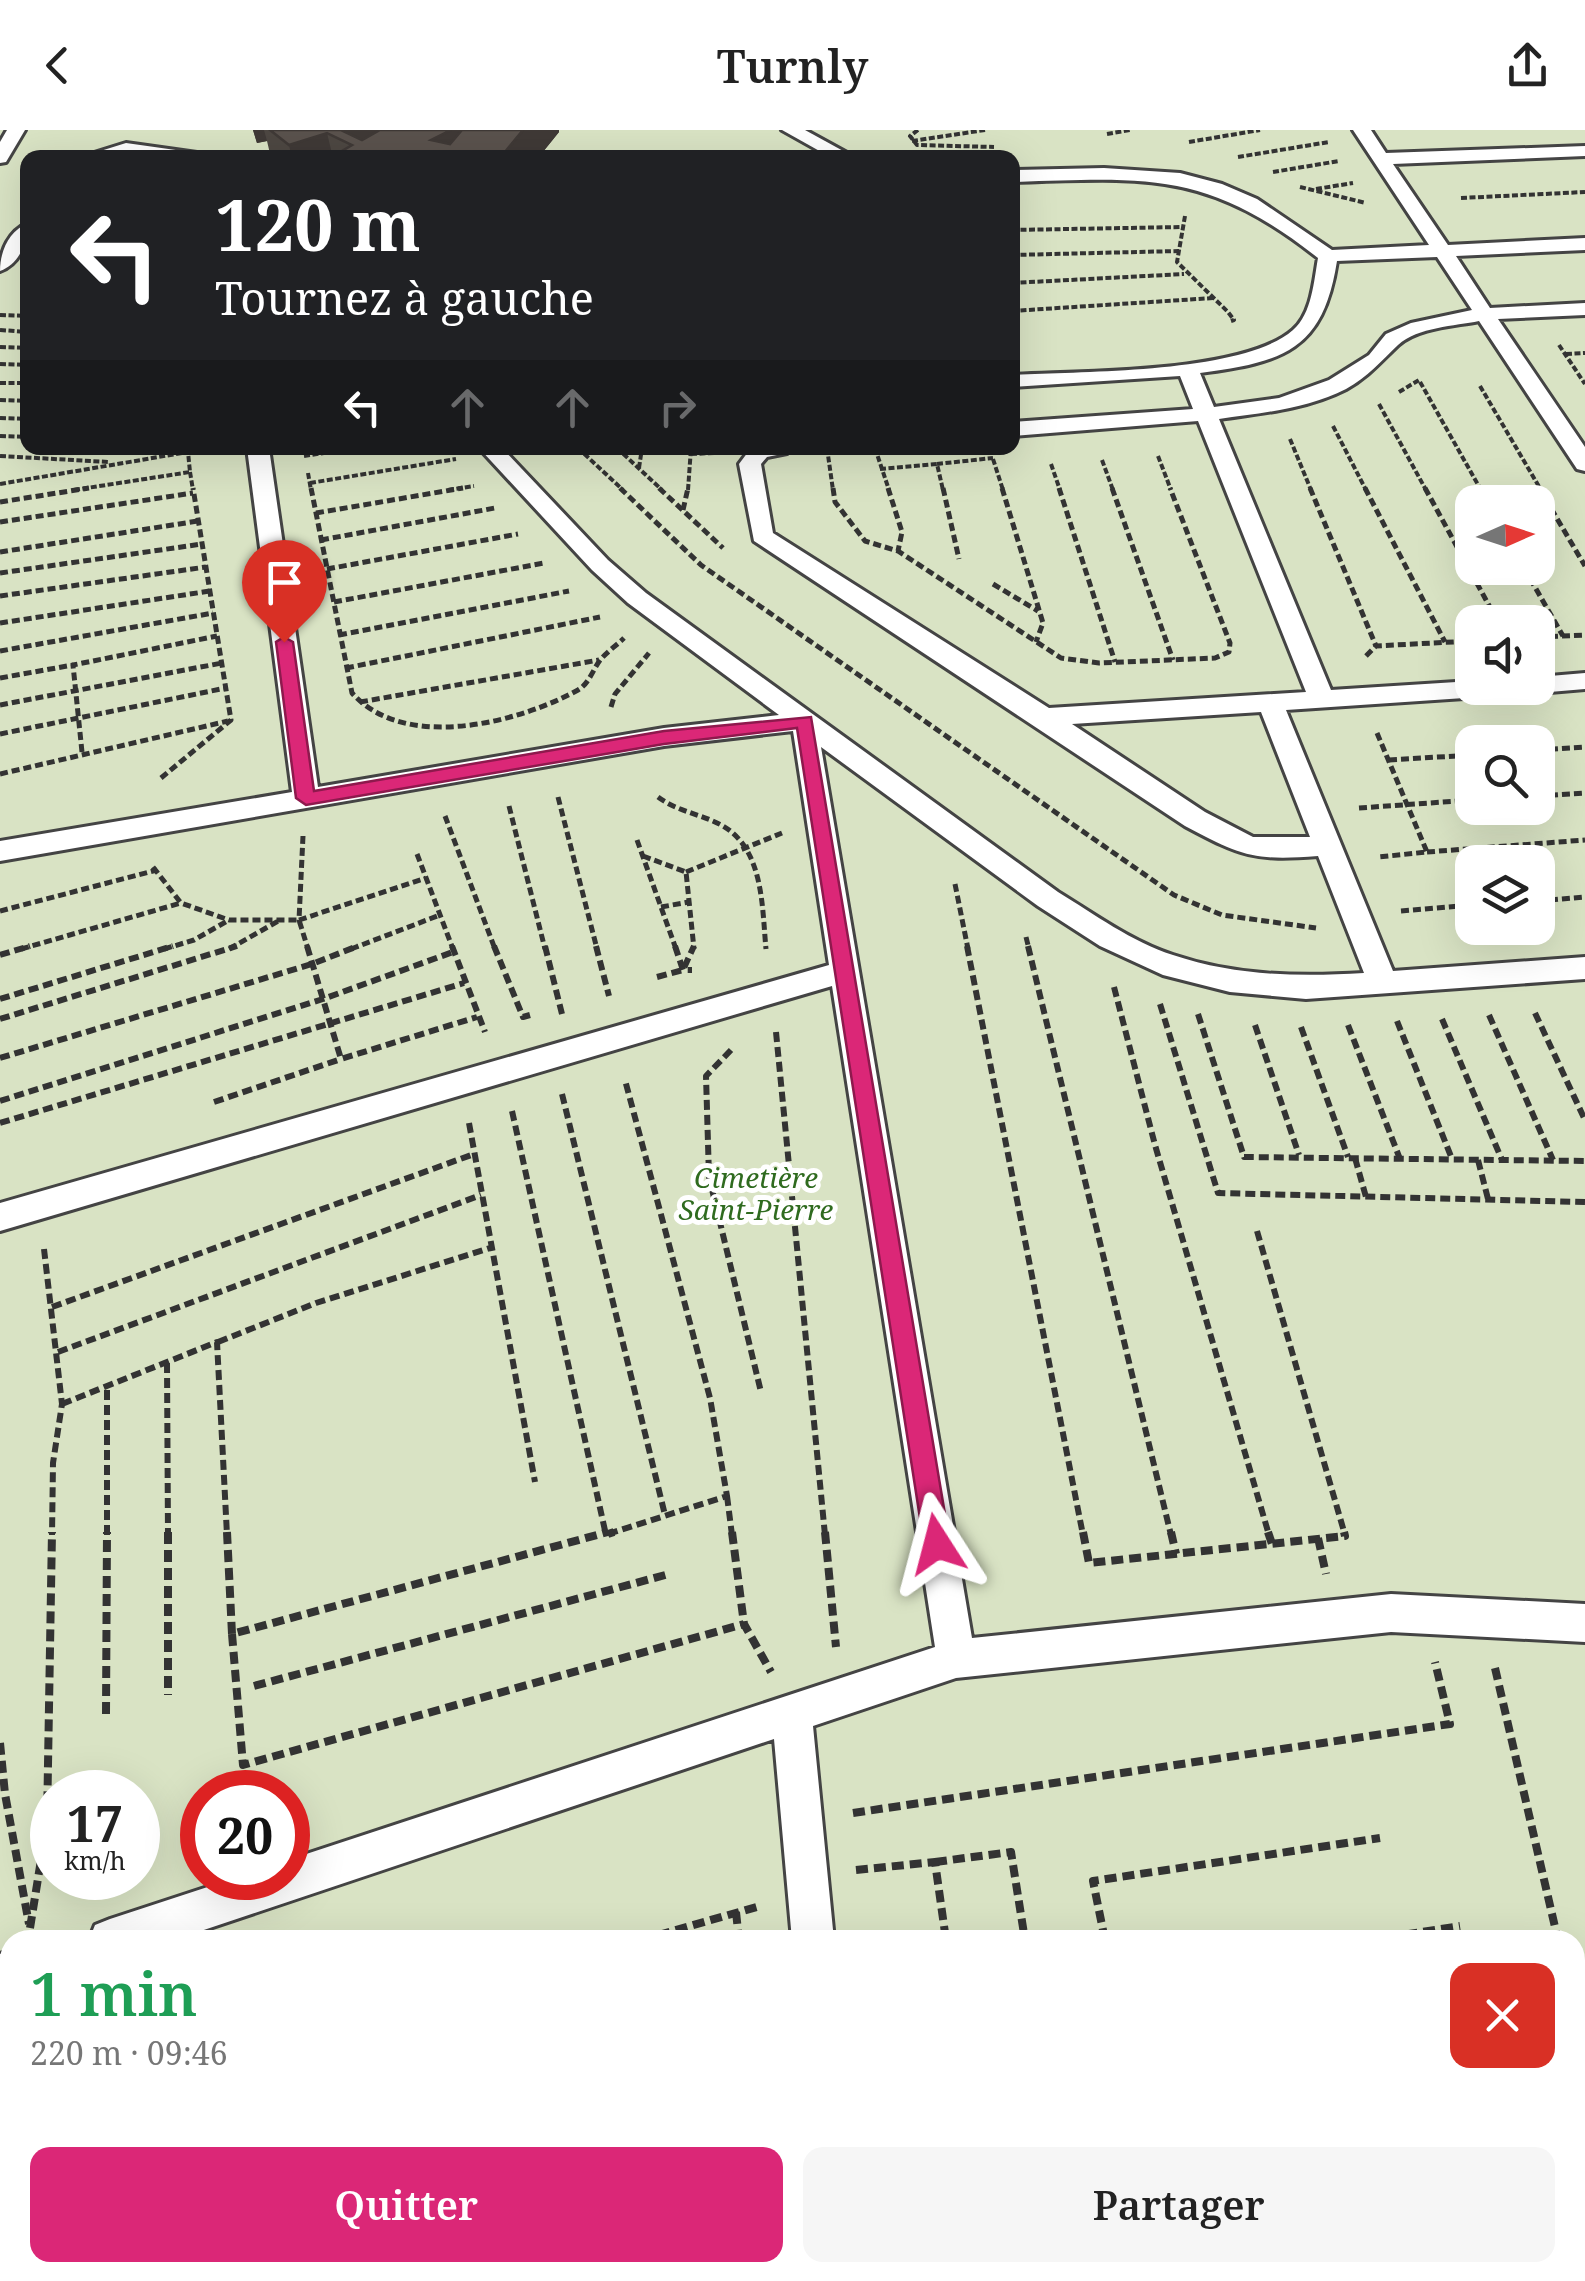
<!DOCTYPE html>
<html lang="fr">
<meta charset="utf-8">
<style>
:root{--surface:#fff;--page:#f6f6f6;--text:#222;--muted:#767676;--accent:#db2777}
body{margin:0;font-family:"Noto Serif",serif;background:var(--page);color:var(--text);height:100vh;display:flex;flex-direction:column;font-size:38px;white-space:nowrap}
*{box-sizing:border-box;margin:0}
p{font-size:32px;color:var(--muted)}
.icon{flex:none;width:55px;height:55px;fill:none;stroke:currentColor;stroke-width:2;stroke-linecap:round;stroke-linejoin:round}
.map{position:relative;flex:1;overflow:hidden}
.side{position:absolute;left:0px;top:1800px;width:1585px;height:352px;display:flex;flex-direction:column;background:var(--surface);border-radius:30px 30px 0 0;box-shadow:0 10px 40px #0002}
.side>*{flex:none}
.banner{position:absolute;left:20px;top:20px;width:1000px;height:305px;border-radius:20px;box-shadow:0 10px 40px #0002;background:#202124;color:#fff;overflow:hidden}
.needle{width:65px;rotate:87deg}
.fabs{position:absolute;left:1455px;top:355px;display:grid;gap:20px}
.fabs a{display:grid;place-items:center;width:100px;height:100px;border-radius:20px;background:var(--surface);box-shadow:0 10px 40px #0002;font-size:50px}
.speed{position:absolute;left:30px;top:1640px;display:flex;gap:20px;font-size:50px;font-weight:700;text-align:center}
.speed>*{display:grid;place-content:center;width:130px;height:130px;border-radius:50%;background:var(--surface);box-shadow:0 10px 40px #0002;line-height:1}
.speed small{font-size:25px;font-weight:400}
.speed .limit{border:15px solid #d22;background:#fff;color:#111}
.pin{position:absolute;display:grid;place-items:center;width:85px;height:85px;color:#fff;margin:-102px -42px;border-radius:50% 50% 50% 0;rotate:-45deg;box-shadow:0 0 10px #0007}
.pin .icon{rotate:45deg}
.me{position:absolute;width:110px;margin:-55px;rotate:351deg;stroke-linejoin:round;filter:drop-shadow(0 0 8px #0008)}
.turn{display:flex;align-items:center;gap:35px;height:210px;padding:0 30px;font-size:45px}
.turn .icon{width:130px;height:130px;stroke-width:2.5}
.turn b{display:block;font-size:70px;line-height:85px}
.lanes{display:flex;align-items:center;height:95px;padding:0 30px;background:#0003;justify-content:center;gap:50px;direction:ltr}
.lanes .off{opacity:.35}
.round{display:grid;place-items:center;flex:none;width:105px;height:105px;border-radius:20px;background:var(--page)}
.summary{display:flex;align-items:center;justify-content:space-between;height:170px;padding:0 30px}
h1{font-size:60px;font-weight:600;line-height:75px;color:#1e9e55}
.cta{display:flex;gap:20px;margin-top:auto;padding:20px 30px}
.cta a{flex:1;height:115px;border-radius:20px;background:var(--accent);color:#fff;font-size:40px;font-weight:600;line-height:115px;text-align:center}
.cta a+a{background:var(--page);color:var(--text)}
header{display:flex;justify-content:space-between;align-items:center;height:130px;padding:0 30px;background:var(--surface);font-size:45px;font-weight:600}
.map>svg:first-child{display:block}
.cemetery{fill:#d9e3c4;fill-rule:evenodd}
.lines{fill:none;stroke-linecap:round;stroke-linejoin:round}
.service-casing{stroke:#444;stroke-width:6}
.path-far3{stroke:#333;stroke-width:4;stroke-dasharray:6 2.5;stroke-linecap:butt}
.path-far2{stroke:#333;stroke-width:5;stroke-dasharray:8 4;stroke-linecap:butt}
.path-far1{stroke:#333;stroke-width:6;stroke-dasharray:10 5;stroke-linecap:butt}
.path{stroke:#333;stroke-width:8;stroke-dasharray:12 6;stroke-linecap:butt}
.service{fill:#fff;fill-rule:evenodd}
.wall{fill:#4d4742}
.shaded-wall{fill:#3f3936}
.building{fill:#5a524d;stroke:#3f3936;stroke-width:2.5}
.route{fill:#db2777;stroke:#8e194d;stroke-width:2.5}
.labels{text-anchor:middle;stroke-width:10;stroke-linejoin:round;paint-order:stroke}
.park-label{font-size:28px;font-style:italic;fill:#2f6b1f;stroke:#fff}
</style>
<header><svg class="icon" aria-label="back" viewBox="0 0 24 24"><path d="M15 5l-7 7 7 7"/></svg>Turnly<svg class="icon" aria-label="share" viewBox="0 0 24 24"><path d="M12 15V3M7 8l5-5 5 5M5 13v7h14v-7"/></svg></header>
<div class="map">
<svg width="1585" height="2151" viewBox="0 0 1585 2151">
<rect width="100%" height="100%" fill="#fffdf5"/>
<path class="cemetery" d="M 0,0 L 1585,0 L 1585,2151 L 0,2151 ZM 28,28 L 1012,28 L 1012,318 L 28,318 ZM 1472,372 L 1538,372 L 1538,438 L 1472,438 ZM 1472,492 L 1538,492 L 1538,558 L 1472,558 ZM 1472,612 L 1538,612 L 1538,678 L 1472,678 ZM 1472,732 L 1538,732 L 1538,798 L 1472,798 ZM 52,1662 L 138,1662 L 138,1748 L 52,1748 ZM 202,1662 L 288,1662 L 288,1748 L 202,1748 ZM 10,1810 L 1575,1810 L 1575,2142 L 10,2142 Z"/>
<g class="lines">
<g class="service-casing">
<g id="service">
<polygon points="7,0 25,0 6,32 0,33 0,12"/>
<polygon points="782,0 805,0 856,28 832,28"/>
<path d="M 1353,0 L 1371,0 L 1386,23 L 1585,16 L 1585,26 L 1393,34 L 1448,115 L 1585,108 L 1585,120 L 1456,126 L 1490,178 L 1585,173 L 1585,185 L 1498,189 L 1585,317 L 1585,341 L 1577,339 L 1479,191 C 1455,196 1418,197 1398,215 C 1381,231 1368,247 1346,259 C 1307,279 1261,283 1219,289 L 1331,560 L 1472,551 L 1472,558 L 1507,558 L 1494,566 L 1286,580 L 1393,841 L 1585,827 L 1585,849 L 1306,869 L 1230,862 L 1163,845 L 1100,816 L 1038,776 L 821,617 L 972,1508 L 1391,1464 L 1585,1474 L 1585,1512 L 1391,1502 L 956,1548 L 813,1596 L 834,1810 L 792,1810 L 774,1609 L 174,1810 L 89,1810 L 95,1795 L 110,1789 L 235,1748 L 288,1748 L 288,1730 L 935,1517 L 832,856 L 0,1101 L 0,1073 L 829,835 L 793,601 L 664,616 L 0,731 L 0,711 L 292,662 L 247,318 L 269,318 L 318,657 L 664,598 L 779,585 L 628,473 L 592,440 L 479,318 L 502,318 L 608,430 L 646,463 L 1058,762 C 1094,784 1132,812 1173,825 C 1235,846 1300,847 1364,843 L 1318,726 C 1254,731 1241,726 1185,696 L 754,411 L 739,334 L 751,318 L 790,318 L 787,323 L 767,327 L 761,334 L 773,403 L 1049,578 L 1306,562 L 1198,291 L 1012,306 L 1012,292 L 1193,279 L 1180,246 L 1012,257 L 1012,245 C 1080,241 1243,244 1293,200 C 1312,184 1314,150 1318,128 C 1206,40 1148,48 1012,52 L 1012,40 L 1104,38 L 1180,43 L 1222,54 L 1257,69 L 1332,120 L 1429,115 ZM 1437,127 L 1472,180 L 1411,193 L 1386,204 L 1369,225 L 1329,250 L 1279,268 L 1214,277 L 1200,243 C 1283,232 1323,221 1337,131 ZM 1261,582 L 1310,707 L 1253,707 L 1205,682 L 1072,594 Z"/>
<polygon points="126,13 197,23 206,28 126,23 78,28"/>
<path d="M 28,93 C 28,113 19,134 0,141 C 0,121 9,101 28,93 Z"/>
<polygon points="1585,543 1585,559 1538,563 1527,558 1538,558 1538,547"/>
<polygon points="10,1821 10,1865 0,1868 0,1824"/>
<polygon points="821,2142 869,2142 870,2151 822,2151"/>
</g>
</g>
<g class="path-far3">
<polyline points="918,0 910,6 917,15 994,17"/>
<polyline points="1107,4 1130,0"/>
<polyline points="912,11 985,0"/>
<polyline points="1189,12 1260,0"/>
<polyline points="1238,27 1329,12"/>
<polyline points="1273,42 1339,31"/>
<polyline points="1300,57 1366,73"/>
<polyline points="1316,59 1353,53"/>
<polyline points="1461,68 1585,62"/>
<polyline points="1185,86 1177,132 1228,182 1234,190 1231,191"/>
<polyline points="1012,100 1183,97"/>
<polyline points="1012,125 1179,121"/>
<polyline points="1012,153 1184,144"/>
<polyline points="1012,181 1213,168"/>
<polyline points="0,185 28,186"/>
<polyline points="0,200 28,202"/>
<polyline points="1559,215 1585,254"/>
<polyline points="0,217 28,218"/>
<polyline points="1566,224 1585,223"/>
<polyline points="0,234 28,235"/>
<polyline points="0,253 28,253"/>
<polyline points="1480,256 1541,360"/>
<polyline points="1399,262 1419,250 1481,360"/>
<polyline points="0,270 28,271"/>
<polyline points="1379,274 1426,360"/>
<polyline points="0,288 28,289"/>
<polyline points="1333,296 1366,360"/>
<polyline points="0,306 28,307"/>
<polyline points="1290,309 1311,360"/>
<polyline points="578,318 623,360"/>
<polyline points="617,318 662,360"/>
<polyline points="827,318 833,360"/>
<polyline points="875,318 889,360"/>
<polyline points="691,324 714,323"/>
<polyline points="0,326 109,332"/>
<polyline points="304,326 357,318"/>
<polyline points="1158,326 1171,360"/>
<polyline points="993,329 1003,360"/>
<polyline points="1102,330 1113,360"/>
<polyline points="937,334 993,328"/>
<polyline points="1051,334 1060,360"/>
<polyline points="639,338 642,318"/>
<polyline points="880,339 937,334 943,360"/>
<polyline points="190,342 193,360"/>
<polyline points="308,343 311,360"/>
<polyline points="310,353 456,329"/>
<polyline points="0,354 188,322 187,318"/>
<polyline points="74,360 190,342 188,322"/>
<polyline points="448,360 474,356"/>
<polyline points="688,360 691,318"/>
</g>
<g class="path-far2">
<path d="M 311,358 L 352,563 C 404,622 518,593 578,560 C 589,554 593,539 601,529 C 608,521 617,515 624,508"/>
<polyline points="620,358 701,435 1174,765 1222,785 1316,798"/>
<polyline points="659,358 723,418"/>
<polyline points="833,358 835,372 865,411 898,421 1061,528 1099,533 1215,528 1229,522 1230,513 1170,358"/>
<polyline points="888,358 902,402 898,421"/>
<polyline points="943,358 959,429"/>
<polyline points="1002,358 1043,493 1036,512"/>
<polyline points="1059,358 1115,532"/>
<polyline points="1112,358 1173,530"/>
<polyline points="1310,358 1376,516"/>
<polyline points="1365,358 1445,512"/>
<polyline points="1425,358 1498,492"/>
<polyline points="1479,358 1487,372"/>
<polyline points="1539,358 1585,436"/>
<polyline points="0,372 89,358"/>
<polyline points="683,380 688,358"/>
<polyline points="316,383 463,358"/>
<polyline points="0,392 193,363"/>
<polyline points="321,410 495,378"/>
<polyline points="0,422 198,391"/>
<polyline points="1524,438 1563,506"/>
<polyline points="327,439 518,404"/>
<polyline points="0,443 202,414"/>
<polyline points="993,454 1038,481"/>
<polyline points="0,466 206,437"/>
<polyline points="334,472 544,433"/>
<polyline points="0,493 210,461"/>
<polyline points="339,505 569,461"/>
<polyline points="1538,507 1585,505"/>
<polyline points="0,521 213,483"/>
<polyline points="1366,526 1376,516 1472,511"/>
<polyline points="346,538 600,487"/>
<polyline points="0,548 73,535"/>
<polyline points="360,572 599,530"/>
<polyline points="0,575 222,533"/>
<polyline points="611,577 615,564 649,523"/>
<polyline points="1377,603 1427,722 1379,727"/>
<polyline points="0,604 226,558"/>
<polyline points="1538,620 1585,617"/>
<polyline points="82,622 73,535 217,506"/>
<polyline points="1389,630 1472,625"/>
<polyline points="0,644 228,591"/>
<polyline points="161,648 231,590 193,358"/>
<polyline points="1538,666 1585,663"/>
<polyline points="558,667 597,819"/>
<path d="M 658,667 C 678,682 702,684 723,696 C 764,720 762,778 766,819"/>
<polyline points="509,676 545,819"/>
<polyline points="1359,678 1472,670"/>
<polyline points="445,686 495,819"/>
<polyline points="303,706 299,790 426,748"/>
<polyline points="637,710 676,819"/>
<polyline points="1427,722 1585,710"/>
<polyline points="417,724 453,819"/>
<polyline points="643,726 686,742 694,819"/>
<polyline points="153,737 181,773 229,790 299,790 308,819"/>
<polyline points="686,742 782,703"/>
<polyline points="955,754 968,819"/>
<polyline points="1538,771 1585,767"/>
<polyline points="661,777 689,772"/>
<polyline points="0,781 157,740"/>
<polyline points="1401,781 1472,775"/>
<polyline points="1026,807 1029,819"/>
<polyline points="21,819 181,773"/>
<polyline points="164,819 194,810 229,790"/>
<polyline points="229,819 280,790"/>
<polyline points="351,819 440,785"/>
</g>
<g class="path-far1">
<polyline points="307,816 341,929 477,887"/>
<polyline points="452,816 485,902"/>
<polyline points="494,816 523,887 530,885"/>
<polyline points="545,816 562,884"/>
<polyline points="596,816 609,866"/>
<polyline points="675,816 683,840 692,840"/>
<polyline points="967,816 1083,1405"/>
<polyline points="1028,816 1171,1405"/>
<polyline points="0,825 30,816"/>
<polyline points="657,847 683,840 694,816"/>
<polyline points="1114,857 1155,1015 1269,1405"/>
<polyline points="0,869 173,816"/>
<polyline points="1160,874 1218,1063 1585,1072"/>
<polyline points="1535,883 1585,990"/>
<polyline points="1198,884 1244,1027 1585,1031"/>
<polyline points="1489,885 1553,1030"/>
<polyline points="0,889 237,816"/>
<polyline points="1442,889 1502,1030"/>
<polyline points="1397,891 1452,1029"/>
<polyline points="1255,895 1299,1025"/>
<polyline points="1348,895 1400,1029"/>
<polyline points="1301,897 1348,1027"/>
<polyline points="776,902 825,1405"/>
<polyline points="731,920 706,946 709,1047 761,1262"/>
<polyline points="0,928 312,834 358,816"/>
<polyline points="562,964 665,1385"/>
<polyline points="0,971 323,869 453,822"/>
<polyline points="214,972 341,929"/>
<polyline points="512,981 606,1405"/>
<polyline points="0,993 464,853"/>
<polyline points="469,993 535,1352"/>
<polyline points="1355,1028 1366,1067"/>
<polyline points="1478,1030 1488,1069"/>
<polyline points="1257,1101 1345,1405"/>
<polyline points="44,1119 62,1274 53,1333 52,1405"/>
<polyline points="52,1177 474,1024"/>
<polyline points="218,1212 316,1173 490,1118"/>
<polyline points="58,1222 481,1065"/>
<polyline points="167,1233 168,1405"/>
<polyline points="62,1274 217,1212 227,1405"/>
<polyline points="727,1366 732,1405"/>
<polyline points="608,1404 727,1366 710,1268 625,950"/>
<polyline points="107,1405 107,1257"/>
</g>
<g class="path">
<polyline points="168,1402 168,1565"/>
<polyline points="227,1402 232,1504 608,1402"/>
<polyline points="732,1402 744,1494 771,1542"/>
<polyline points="825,1402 836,1517"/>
<polyline points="1083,1402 1089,1433 1345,1406 1344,1402"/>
<polyline points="1171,1402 1176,1424"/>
<polyline points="1268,1402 1272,1414"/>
<polyline points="608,1404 614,1402"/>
<polyline points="1318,1408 1326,1444"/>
<polyline points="232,1504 243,1635 744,1494"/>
<polyline points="1495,1538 1558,1810"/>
<polyline points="254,1556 669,1444"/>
<polyline points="106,1584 107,1402"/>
<polyline points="0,1613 5,1664 29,1794"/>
<polyline points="853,1683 1450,1594 1435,1532"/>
<polyline points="935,1732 1011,1722 1025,1810"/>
<polyline points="856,1740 935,1732 946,1810"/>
<polyline points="736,1782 739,1810"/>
<polyline points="30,1798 47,1693 52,1402"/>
<polyline points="641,1810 760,1776"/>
<polyline points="1105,1810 1093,1751 1380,1708"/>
<polyline points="1370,1810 1460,1796"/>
<polyline points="1575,1885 1585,1928"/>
<polyline points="0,2003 10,2000"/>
<polyline points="0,2072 3,2151"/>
<polyline points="46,2142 47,2151"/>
<polyline points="85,2142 85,2151"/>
<polyline points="142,2142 143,2151"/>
<polyline points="237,2142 237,2151"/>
<polyline points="281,2142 281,2151"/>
<polyline points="526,2142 527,2151"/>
<polyline points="576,2142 577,2151"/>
<polyline points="648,2142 649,2151"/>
<polyline points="770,2142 771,2151"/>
<polyline points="990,2142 991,2151"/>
<polyline points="1078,2142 1079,2151"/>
<polyline points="1170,2142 1172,2151"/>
<polyline points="1262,2142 1264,2151"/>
<polyline points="1353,2142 1355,2151"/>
<polyline points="1442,2142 1444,2151"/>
<polyline points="1527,2142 1529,2151"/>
<polyline points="194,2151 219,2142"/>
</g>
<use href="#service" class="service"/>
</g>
<polygon class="wall" points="253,0 559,0 559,2 538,28 271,28 267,11 257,13"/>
<g class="shaded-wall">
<polygon points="253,0 264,0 267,11 257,13"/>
<polygon points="340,0 424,0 352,15"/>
<polygon points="451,0 472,0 476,28 431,10"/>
<polygon points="523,0 559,0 559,2 538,28 500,28"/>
<polygon points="327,3 333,28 292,28 289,15"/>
</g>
<polygon class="building" points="270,0 341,0 362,10 380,0 451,0 431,10 450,14 462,0 523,0 500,28 330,28 352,15 327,3 289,15"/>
<polygon class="route" points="284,507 293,512 314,661 664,601 811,587 950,1414 946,1423 937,1426 928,1423 924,1414 797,598 664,614 306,675 296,668 276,512"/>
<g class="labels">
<g class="park-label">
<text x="756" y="1058">Cimetière<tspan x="756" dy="32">Saint-Pierre</tspan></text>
</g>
</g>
</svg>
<div class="fabs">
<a><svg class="needle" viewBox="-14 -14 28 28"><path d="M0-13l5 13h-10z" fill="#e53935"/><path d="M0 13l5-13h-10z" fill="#767676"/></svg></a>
<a><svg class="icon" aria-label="sound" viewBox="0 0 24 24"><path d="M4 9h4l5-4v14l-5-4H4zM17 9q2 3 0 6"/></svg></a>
<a><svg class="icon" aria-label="search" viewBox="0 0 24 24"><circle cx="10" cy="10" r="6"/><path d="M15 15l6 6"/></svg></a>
<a><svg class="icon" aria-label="layers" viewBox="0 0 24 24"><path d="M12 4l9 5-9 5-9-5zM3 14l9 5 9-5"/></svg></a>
</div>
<div class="speed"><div>17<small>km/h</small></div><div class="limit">20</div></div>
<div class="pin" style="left:284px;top:512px;background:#d93025"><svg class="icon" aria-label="arrive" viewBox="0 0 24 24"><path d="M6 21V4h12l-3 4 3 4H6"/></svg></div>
<svg class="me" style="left:937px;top:1414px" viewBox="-20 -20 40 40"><path d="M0-17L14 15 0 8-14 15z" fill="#db2777" stroke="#fff" stroke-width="4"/></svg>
<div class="banner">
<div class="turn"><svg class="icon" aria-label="left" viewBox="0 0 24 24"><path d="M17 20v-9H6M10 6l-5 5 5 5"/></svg><div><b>120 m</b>Tournez à gauche</div></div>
<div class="lanes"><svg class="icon" aria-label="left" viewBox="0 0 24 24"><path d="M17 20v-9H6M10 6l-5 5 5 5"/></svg><svg class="icon off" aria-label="ahead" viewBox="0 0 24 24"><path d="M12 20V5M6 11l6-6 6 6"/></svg><svg class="icon off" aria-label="ahead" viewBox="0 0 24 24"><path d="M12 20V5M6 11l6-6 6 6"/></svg><svg class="icon off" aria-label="right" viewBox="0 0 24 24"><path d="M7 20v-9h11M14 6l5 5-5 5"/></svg></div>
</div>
<section class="side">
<div class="summary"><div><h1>1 min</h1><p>220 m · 09:46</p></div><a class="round" style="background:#d93025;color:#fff"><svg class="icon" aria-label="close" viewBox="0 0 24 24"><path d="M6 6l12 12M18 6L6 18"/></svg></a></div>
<div class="cta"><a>Quitter</a><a>Partager</a></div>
</section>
</div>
